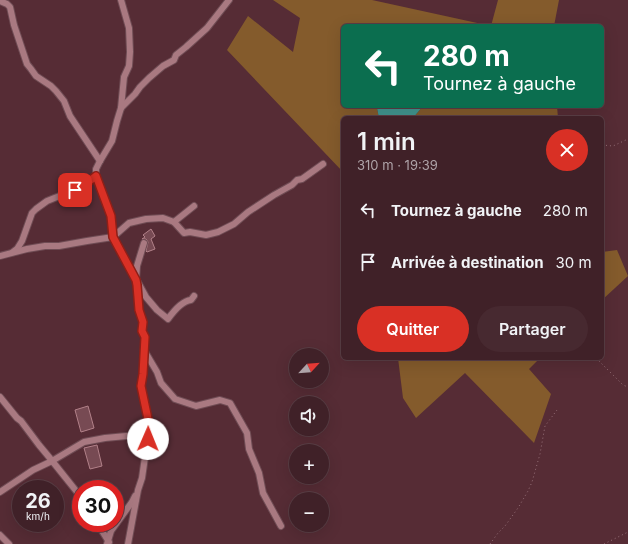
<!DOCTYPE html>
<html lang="fr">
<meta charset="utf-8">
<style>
:root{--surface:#402128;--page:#472930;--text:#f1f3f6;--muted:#aea3a8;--line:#593e45;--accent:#d93025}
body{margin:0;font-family:Inter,sans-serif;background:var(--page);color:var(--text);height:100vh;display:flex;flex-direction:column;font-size:15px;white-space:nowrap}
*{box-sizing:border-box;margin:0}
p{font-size:13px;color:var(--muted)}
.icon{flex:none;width:22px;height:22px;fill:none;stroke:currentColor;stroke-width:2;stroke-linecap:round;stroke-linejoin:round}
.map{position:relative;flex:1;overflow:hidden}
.side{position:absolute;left:341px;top:116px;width:263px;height:244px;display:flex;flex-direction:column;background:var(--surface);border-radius:6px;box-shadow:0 4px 16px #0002,0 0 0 1px var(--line)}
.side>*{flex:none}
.hud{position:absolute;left:341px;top:24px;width:263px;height:84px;border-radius:6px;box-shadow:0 4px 16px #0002,0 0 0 1px var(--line);background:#0b6e4f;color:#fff;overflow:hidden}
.needle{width:26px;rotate:64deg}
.tools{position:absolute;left:289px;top:348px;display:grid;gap:8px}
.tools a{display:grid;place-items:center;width:40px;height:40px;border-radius:50%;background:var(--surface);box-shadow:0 4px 16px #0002,0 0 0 1px var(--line);font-size:20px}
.speed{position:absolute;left:12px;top:480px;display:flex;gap:8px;font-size:20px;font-weight:700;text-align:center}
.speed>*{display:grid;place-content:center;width:52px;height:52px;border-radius:50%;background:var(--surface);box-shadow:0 4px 16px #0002,0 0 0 1px var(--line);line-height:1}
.speed small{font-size:10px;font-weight:400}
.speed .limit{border:6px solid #d22;background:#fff;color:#111}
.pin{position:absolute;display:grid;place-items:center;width:34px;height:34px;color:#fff;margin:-17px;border-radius:8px;box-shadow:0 2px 6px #0006}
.me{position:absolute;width:44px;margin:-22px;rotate:1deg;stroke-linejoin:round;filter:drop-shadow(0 0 3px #0008)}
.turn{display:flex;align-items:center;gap:14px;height:84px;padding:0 16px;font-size:18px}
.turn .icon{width:52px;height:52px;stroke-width:2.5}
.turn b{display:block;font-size:28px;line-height:34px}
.round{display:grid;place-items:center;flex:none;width:42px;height:42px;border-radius:21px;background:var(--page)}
.summary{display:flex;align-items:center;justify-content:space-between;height:68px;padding:0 16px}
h1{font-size:24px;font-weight:600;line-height:30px}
.cta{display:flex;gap:8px;margin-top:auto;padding:8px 16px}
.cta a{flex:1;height:46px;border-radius:24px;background:var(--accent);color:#fff;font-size:16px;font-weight:600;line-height:46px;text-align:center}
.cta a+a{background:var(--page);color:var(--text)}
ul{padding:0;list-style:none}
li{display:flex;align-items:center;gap:12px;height:52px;padding:0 16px}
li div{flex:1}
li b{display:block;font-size:15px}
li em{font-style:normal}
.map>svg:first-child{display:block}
.forest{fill:#845b2c}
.water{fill:#429790}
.building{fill:#774a53;stroke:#b28189}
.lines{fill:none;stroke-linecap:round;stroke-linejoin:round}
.minor-casing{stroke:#6f4c54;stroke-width:8}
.path{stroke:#967179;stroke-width:1;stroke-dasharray:1 3;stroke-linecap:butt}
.minor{stroke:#a97981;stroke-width:6}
.route-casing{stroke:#8d1f18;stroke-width:10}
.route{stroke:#d93025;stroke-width:7}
</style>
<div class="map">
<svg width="628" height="544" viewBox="0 0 628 544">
<rect width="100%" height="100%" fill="#562c35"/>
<g class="forest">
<polygon points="273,0 372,0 491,26 498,0 559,0 554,26 343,26 343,106 379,106 377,108 379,118 343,118 343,172 227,50 248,16 293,52 300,18"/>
<polygon points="423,106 557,106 558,118 413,118"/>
<polygon points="617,250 628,276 602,300 602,252"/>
<polygon points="398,358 540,358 529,369 551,394 534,443 465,373 416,418 403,398"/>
</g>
<polygon class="water" points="379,106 423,106 413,118 379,118 377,108"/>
<g class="building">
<polygon points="151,229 155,236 151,239 155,249 147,252 146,251 148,242 146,239 142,239 145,237 143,235"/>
<polygon points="88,406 94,428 81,432 75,410"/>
<polygon points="97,445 102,466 90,469 84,448"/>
</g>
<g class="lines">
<g class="minor-casing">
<g id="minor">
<polyline points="121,0 129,28 130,52 129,66 124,77 121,108"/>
<polyline points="0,1 7,4 10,7 14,25 27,64 31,69 36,76 51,86 56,91 64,101 70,116 100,161"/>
<polyline points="174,222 184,233 190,232 206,235 218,232 234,224 248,212 274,195 292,185 297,180 302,179 323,164"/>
<polyline points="13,252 17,249 22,241 32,213 36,209 47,201 82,187 96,177"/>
<polyline points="0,256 27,249 45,246 59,246 87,241 113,237 129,223 146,219 163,218 174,222 194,206"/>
<path d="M 194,296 L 191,300 C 182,301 173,312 168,319 L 157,310 L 146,297 L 113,237 L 111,216 L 97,180 L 96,177 L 96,169 L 100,161 L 112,141 L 117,121 L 121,108 L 135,94 L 140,87 L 149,78 L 163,66 L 174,60 L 176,55 L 186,47 L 207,28 L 229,0"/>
<polyline points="144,350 157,372 161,383 175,399 196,406 220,400 230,403 247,433 249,449 259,473 263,493 281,526"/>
<polyline points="0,397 17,418 21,421 39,445 49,457 81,497"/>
<polyline points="0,492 33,470 52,461 84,442 105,438 148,434"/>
<polyline points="97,523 109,542"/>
<polyline points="0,535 9,544"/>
<polyline points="107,544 111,531 132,502 135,496"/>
<polyline points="128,544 138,490 142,478 149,429 148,419 141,386 143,375 145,337 142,331 143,322 139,310 139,294 136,280 137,266 144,243"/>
</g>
</g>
<g class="path">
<polyline points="602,145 613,146 628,139"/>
<polyline points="596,358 623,385 628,387"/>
<polyline points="490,544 498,533 505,526 518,508 528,491 532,482 540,454 545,426 557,410"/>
<polyline points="604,544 628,532"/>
</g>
<use href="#minor" class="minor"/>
</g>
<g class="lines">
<g class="route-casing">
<polyline id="route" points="75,190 82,187 96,176 111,216 113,237 136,280 137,285 139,310 143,322 142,331 145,337 143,374 141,386 148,419 148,439"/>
</g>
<use href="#route" class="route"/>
</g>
</svg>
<div class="tools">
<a><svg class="needle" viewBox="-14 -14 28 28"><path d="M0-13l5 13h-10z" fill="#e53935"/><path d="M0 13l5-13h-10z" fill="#aea3a8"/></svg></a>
<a><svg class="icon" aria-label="sound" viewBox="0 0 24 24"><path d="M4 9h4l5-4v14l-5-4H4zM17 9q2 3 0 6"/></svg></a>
<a>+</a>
<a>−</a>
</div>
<div class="speed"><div>26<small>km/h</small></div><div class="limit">30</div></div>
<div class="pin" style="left:75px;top:190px;background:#d93025"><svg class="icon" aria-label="arrive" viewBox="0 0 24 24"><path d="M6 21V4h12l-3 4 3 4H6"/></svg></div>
<svg class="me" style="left:148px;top:439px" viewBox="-20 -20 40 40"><circle r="19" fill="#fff"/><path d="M0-13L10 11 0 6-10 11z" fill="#d93025"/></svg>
<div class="hud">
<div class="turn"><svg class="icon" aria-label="left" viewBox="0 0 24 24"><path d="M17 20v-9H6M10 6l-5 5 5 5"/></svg><div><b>280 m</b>Tournez à gauche</div></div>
</div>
<section class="side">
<div class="summary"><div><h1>1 min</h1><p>310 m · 19:39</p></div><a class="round" style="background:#d93025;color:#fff"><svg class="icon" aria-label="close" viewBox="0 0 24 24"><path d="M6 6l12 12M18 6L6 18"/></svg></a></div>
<ul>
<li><svg class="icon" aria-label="left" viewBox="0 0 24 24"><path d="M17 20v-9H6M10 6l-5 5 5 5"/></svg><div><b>Tournez à gauche</b></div><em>280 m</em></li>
<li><svg class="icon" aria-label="arrive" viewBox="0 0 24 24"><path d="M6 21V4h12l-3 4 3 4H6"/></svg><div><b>Arrivée à destination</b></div><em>30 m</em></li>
</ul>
<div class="cta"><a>Quitter</a><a>Partager</a></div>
</section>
</div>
